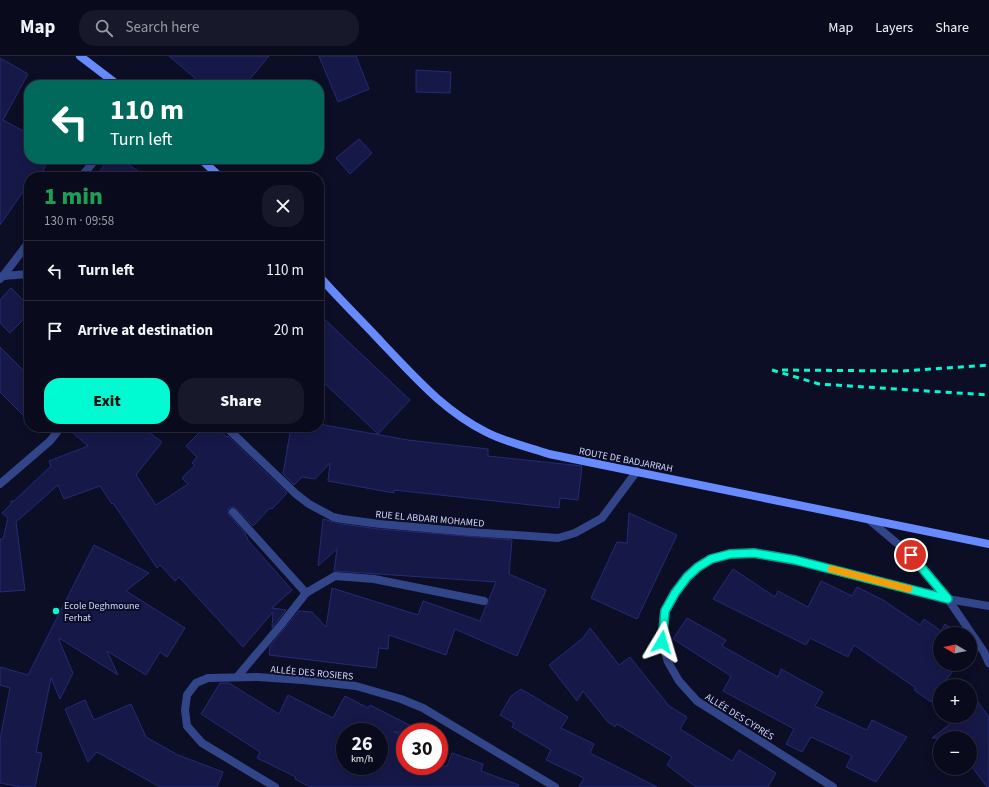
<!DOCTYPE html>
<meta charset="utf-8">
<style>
:root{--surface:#090a1c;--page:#171829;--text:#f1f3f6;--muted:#999aa3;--line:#292b3b;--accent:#00fbd2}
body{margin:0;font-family:"Source Sans 3",sans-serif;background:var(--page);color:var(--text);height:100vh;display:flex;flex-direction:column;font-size:15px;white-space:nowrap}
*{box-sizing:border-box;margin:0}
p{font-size:13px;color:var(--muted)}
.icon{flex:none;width:22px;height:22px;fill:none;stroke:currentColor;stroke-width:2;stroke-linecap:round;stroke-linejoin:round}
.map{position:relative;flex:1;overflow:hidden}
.side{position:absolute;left:24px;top:116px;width:300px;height:260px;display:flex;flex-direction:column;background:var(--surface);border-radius:16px;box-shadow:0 2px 10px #0003,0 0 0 1px var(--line)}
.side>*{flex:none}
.top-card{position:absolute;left:24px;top:24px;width:300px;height:84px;border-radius:16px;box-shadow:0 2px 10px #0003,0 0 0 1px var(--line);background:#00695c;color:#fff;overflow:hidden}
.needle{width:26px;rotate:279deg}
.controls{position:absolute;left:933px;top:571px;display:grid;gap:8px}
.controls a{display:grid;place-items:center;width:44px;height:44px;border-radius:50%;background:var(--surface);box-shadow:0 2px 10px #0003,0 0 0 1px var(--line);font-size:20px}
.speed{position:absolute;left:336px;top:667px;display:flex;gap:8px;font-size:20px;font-weight:700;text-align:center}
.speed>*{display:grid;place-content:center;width:52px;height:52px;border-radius:50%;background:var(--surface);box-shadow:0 2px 10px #0003,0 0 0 1px var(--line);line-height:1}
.speed small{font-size:10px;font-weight:400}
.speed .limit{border:6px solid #d22;background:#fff;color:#111}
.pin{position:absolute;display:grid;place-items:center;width:34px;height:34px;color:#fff;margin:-17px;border:2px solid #fff;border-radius:50%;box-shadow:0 1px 4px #0007}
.me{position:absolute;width:44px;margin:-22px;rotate:7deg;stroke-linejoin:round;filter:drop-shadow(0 0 3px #0008)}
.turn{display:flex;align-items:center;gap:14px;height:84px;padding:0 20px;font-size:18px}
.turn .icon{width:52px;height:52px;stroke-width:2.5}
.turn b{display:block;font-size:28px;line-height:34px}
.round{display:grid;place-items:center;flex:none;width:42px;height:42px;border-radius:16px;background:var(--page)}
.summary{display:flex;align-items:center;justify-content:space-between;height:68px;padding:0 20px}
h1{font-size:24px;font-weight:800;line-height:30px;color:#1e9e55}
.primary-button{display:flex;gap:8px;margin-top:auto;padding:8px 20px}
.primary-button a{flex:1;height:46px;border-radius:16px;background:var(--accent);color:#111;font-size:16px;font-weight:800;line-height:46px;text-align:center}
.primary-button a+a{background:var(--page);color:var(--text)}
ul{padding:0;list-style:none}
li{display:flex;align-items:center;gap:12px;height:60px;padding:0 20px;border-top:1px solid var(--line)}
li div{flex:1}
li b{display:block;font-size:15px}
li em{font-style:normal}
header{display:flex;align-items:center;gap:24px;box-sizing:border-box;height:56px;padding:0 20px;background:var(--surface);border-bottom:1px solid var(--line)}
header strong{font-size:19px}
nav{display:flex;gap:22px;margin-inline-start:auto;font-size:14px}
.search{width:280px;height:36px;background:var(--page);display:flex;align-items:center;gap:10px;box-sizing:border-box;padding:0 14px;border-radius:16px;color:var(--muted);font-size:15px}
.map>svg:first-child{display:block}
.building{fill:#161948;stroke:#252a76;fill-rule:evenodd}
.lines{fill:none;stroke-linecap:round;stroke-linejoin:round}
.minor{stroke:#324589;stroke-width:8}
.secondary{stroke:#678aff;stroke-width:8}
.rail{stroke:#00fbd2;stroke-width:3;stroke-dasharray:6 5;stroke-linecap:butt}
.route-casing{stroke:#00a388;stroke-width:10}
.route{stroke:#00fbd2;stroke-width:7}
.slow{stroke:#f59e0b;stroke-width:7}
.poi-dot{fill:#00fbd2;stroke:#0c0e25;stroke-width:1.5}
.labels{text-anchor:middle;stroke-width:4;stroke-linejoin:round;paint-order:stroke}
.street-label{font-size:10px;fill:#d0d7ff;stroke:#0c0e25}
.poi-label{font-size:10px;fill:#d0d7ff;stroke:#0c0e25;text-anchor:start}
</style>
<header>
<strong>Map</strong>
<div class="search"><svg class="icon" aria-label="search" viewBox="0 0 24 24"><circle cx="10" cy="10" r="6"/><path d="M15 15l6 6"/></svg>Search here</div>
<nav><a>Map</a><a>Layers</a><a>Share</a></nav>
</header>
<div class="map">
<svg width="989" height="731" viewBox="0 0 989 731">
<rect width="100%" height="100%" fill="#0c0e25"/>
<g class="building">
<polygon points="169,0 269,0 245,29 203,29"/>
<polygon points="319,0 356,0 369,33 338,46"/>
<polygon points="0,2 28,18 3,64 29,78 29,103 49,103 40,121 29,121 29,127 0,169"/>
<polygon points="416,14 451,16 450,37 416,36"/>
<polygon points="359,83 372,97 350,118 336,102"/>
<polygon points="108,103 120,103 147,121 96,121"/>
<polygon points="11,232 29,250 29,258 10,277 0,267 0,244"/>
<polygon points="319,258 410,344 378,378 319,322"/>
<polygon points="0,291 29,320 29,365 0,336"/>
<polygon points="319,368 408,384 488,393 488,400 582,410 578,444 560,442 559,452 394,434 394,437 328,425 330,407 315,423 302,421 294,429 283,418 291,371 319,371"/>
<polygon points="66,371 142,371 162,386 136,419 156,449 188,428 182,422 195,409 192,407 197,401 186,390 205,371 218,371 227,381 228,380 287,437 272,453 270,452 253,470 235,451 231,451 229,452 228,455 229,459 246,478 245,479 248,482 247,483 292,534 272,552 286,554 272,572 273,556 243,591 179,521 175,525 160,509 157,512 113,447 112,448 100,430 64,443 58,429 16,466 25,534 0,536 0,483 3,483 8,462 2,457 11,448 11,445 14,445 51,410 49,405 88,390"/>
<polygon points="629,457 677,479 637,563 591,542 617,486 627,487"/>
<polygon points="323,463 341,468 379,473 512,484 509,518 546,534 517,600 455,573 446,599 389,579 388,593 379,592 376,612 269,599 270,590 299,555 312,556 326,571 332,532 418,559 423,545 480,565 486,550 489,546 489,543 496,526 334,515 337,493 318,510"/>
<polygon points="94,489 149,517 126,535 185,572 167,601 160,596 146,619 107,595 118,619 59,582 59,584 73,617 60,643 51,622 36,696 42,697 35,731 21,731 0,727 0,683 10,632 0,629 0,611 28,619"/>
<polygon points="733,513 775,541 778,535 808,551 821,525 852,540 857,531 883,544 920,569 924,563 941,575 945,568 959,578 940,578 940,608 958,608 942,630 940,630 940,633 931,646 914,634 916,632 854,589 848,601 810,582 806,589 713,543"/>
<polygon points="687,562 726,584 722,590 778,621 781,613 823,636 815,650 867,674 872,664 907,681 876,726 846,711 852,700 811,681 802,696 786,688 794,673 723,635 731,620 673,583"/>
<polygon points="590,572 619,609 630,601 669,650 687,661 680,673 732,705 739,694 776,717 768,731 696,731 667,709 672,701 617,668 615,671 607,665 583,635 577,645 549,609 583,582"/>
<path d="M 220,627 L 229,627 L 279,658 L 288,639 L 333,662 L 345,640 L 368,652 L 370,649 L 423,676 L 394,676 L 405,680 L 405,710 L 447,710 L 452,697 L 483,708 L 481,715 L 519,729 L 518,731 L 310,731 L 295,723 L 296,721 L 257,702 L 260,696 L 201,658 ZM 345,676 L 379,676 L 379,710 L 345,710 Z"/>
<polygon points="521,633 568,661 561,672 594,688 590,697 657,731 579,731 584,722 546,704 551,694 512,671 514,667 500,659 511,640"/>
<polygon points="85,644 94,664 131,648 146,681 178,699 223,716 217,731 160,731 97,696 88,706 65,653"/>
<polygon points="978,646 989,661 989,731 987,731 970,708 970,682 932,682 960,660 970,660 970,653"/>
</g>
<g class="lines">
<g class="minor">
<polyline points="81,121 96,103"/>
<polyline points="3,220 29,218"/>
<polyline points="0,223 3,220 29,186"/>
<polyline points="226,371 296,438 309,448 333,461 342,463 380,468 470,476 558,482 565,480 575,477 602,462 637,415"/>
<polyline points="0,428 50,385 61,371"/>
<polyline points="233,456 306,537"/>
<polyline points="868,463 911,499 939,532 948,543 984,596 989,607"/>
<polyline points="237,621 281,569 306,537 335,520 374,523 484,545"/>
<polyline points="275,731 202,687 187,670 185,654 187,639 196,627 208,622 257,621 303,624 356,630 401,643 423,652 555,731"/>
<polyline points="833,731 697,645 679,625 668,606 662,586 665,555 675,537 687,521 698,511 711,503 730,498 754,497 795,504 948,543 989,550"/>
</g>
<g class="secondary">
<polyline points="80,0 118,29"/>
<polyline points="201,103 220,121"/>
<path d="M 319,220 C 340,244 363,266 384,289 C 416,322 443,354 486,376 C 505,386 528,391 549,398 L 989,488"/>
</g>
<g class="rail">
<polyline points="772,314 819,328 989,339"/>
<polyline points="782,314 903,315 989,309"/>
</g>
</g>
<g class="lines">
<g class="route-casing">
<polyline id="route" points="662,586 665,555 675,537 687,521 698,511 711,503 730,498 754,497 795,504 948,543 911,499"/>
</g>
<use href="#route" class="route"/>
<polyline class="slow" points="831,513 909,533"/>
</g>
<circle class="poi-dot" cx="56" cy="555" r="4"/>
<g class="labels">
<g class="street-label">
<text transform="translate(626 403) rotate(11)" y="4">ROUTE DE BADJARRAH</text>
<text transform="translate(430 462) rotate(5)" y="4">RUE EL ABDARI MOHAMED</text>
<text transform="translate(312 616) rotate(5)" y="4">ALLÉE DES ROSIERS</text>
<text transform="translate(740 660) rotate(32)" y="4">ALLÉE DES CYPRÉS</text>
</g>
<g class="poi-label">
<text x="64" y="553">Ecole Deghmoune<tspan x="64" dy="12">Ferhat</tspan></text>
</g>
</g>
</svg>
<div class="controls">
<a><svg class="needle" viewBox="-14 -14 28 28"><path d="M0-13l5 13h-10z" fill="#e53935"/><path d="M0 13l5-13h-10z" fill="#999aa3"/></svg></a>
<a>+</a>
<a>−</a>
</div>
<div class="speed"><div>26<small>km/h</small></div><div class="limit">30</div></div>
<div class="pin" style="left:911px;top:499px;background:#d93025"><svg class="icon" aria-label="arrive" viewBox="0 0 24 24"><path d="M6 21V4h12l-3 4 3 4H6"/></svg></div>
<svg class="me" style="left:662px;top:586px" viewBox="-20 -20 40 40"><path d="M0-17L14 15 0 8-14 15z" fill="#00fbd2" stroke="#fff" stroke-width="4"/></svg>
<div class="top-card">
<div class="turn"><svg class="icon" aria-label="left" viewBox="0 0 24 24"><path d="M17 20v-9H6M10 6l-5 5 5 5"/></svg><div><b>110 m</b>Turn left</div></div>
</div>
<section class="side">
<div class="summary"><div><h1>1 min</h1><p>130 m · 09:58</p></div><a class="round"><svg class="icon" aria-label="close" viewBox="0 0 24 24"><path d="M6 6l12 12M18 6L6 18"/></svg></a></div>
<ul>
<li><svg class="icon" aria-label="left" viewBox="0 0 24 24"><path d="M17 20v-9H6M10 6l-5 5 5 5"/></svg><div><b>Turn left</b></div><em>110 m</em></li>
<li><svg class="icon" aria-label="arrive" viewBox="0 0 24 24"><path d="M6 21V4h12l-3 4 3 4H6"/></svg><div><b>Arrive at destination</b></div><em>20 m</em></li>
</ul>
<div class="primary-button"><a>Exit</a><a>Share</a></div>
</section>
</div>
